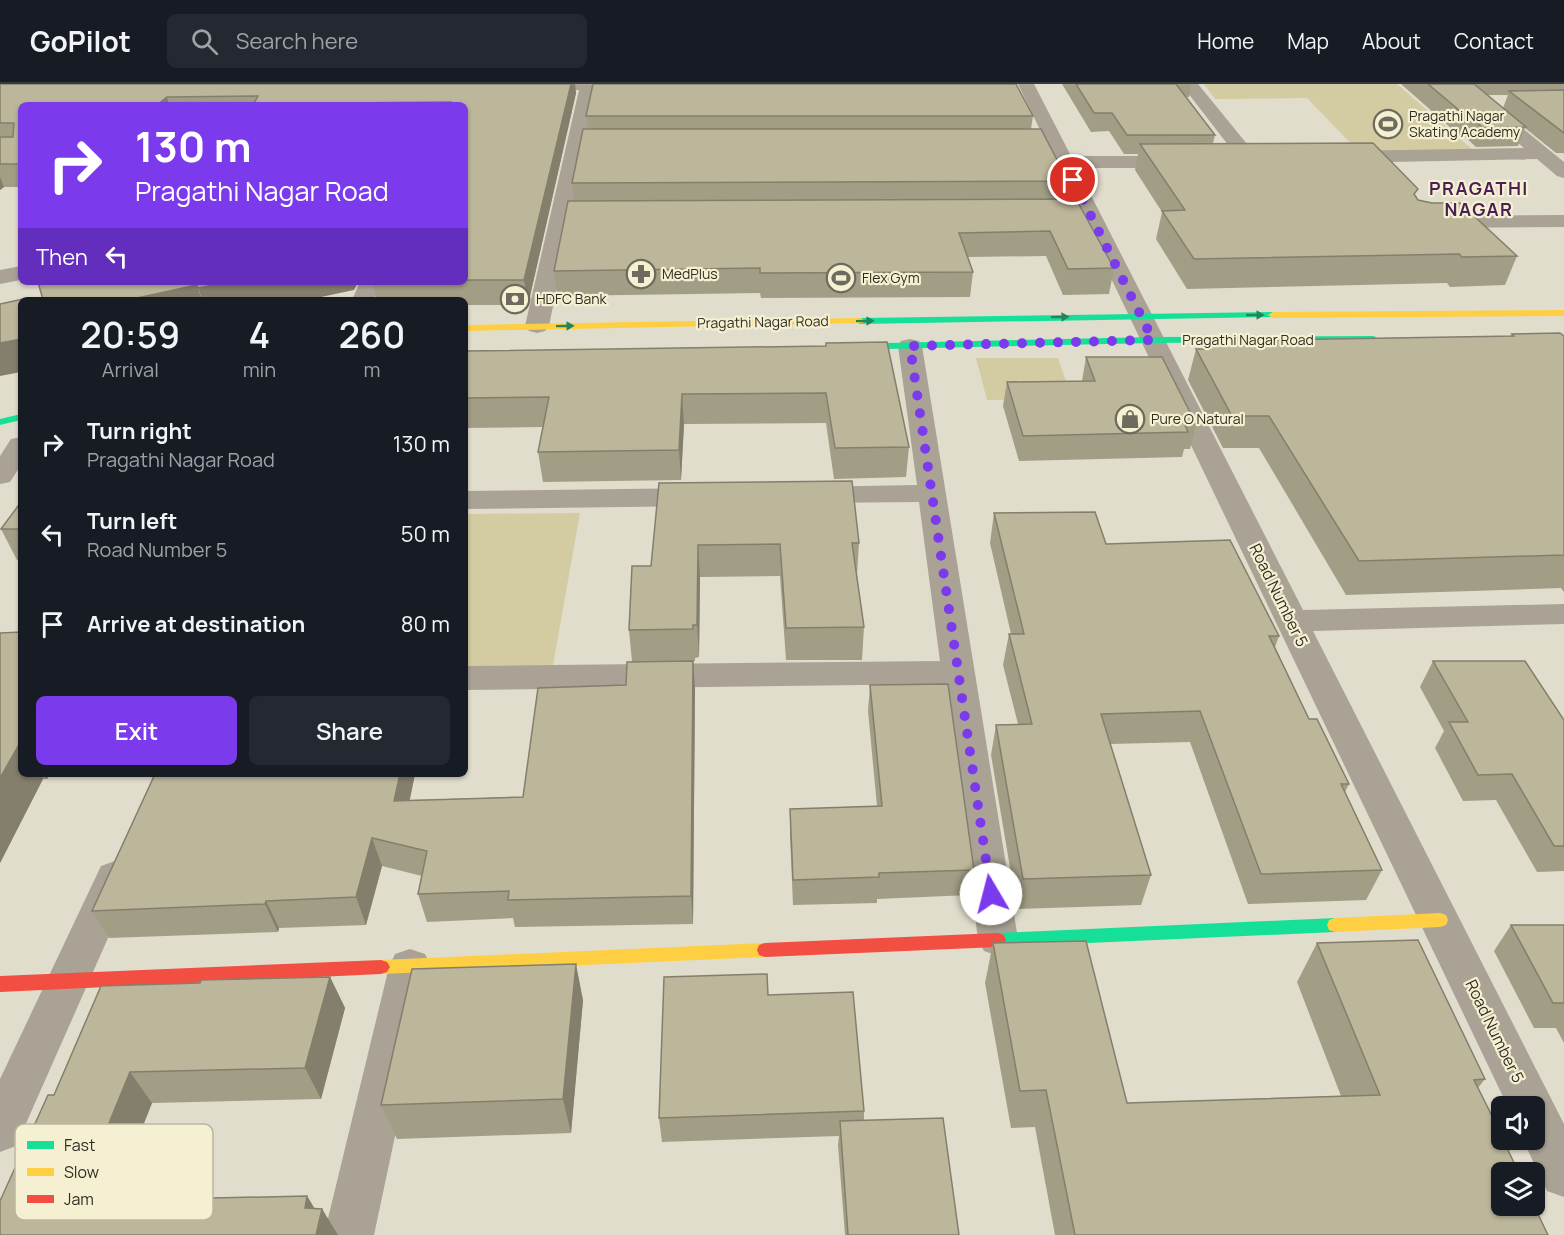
<!DOCTYPE html>
<style>
:root{--surface:#171b24;--page:#242831;--text:#f1f3f6;--muted:#9ea1a6;--line:#363941;--accent:#7c3aed}
body{margin:0;font-family:Manrope,sans-serif;background:var(--page);color:var(--text);height:100vh;display:flex;flex-direction:column;font-size:22px;white-space:nowrap}
*{box-sizing:border-box;margin:0}
p{font-size:20px;color:var(--muted)}
.icon{flex:none;width:33px;height:33px;fill:none;stroke:currentColor;stroke-width:2;stroke-linecap:round;stroke-linejoin:round}
.map{position:relative;flex:1;overflow:hidden}
.side{position:absolute;left:18px;top:213px;width:450px;height:480px;display:flex;flex-direction:column;background:var(--surface);border-radius:9px;box-shadow:0 2px 4px #0004}
.side>*{flex:none}
.guide{position:absolute;left:18px;top:18px;width:450px;height:183px;border-radius:9px;box-shadow:0 2px 4px #0004;background:#7c3aed;color:#fff;overflow:hidden}
.tools{position:absolute;left:1491px;top:1012px;display:grid;gap:12px}
.tools a{display:grid;place-items:center;width:54px;height:54px;border-radius:9px;background:var(--surface);box-shadow:0 2px 4px #0004;font-size:30px}
.pin{position:absolute;display:grid;place-items:center;width:51px;height:51px;color:#fff;margin:-26px;border:3px solid #fff;border-radius:50%;box-shadow:0 2px 6px #0007}
.me{position:absolute;width:66px;margin:-33px;rotate:352deg;stroke-linejoin:round;filter:drop-shadow(0 0 4px #0008)}
.turn{display:flex;align-items:center;gap:21px;height:126px;padding:0 18px;font-size:27px}
.turn .icon{width:78px;height:78px;stroke-width:2.5}
.turn b{display:block;font-size:42px;line-height:51px}
.then{display:flex;align-items:center;height:57px;padding:0 18px;background:#0003;gap:12px;font-size:22px}
.eta{display:flex;justify-content:space-evenly;align-items:center;height:102px;text-align:center}
.eta b{font-size:36px;font-weight:600;line-height:42px}
.primary-button{display:flex;gap:12px;margin-top:auto;padding:12px 18px}
.primary-button a{flex:1;height:69px;border-radius:9px;background:var(--accent);color:#fff;font-size:24px;font-weight:600;line-height:69px;text-align:center}
.primary-button a+a{background:var(--page);color:var(--text)}
ul{padding:0;list-style:none}
li{display:flex;align-items:center;gap:18px;height:90px;padding:0 18px}
li div{flex:1}
li b{display:block;font-size:22px}
li em{font-style:normal}
header{display:flex;align-items:center;gap:36px;box-sizing:border-box;height:84px;padding:0 30px;background:var(--surface);border-bottom:2px solid var(--line)}
header strong{font-size:28px}
nav{display:flex;gap:33px;margin-inline-start:auto;font-size:21px}
.search{width:420px;height:54px;background:var(--page);display:flex;align-items:center;gap:15px;box-sizing:border-box;padding:0 21px;border-radius:9px;color:var(--muted);font-size:22px}
.map>svg:first-child{display:block}
.green{fill:#d3cba2}
.lines{fill:none;stroke-linecap:round;stroke-linejoin:round}
.street{fill:#a9a295;fill-rule:evenodd}
.fast{fill:#16e098;fill-rule:evenodd}
.slow{fill:#ffcf43;fill-rule:evenodd}
.jam{fill:#f24e42;fill-rule:evenodd}
.wall{fill:#a29d85;fill-rule:evenodd}
.shaded-wall{fill:#847f6c}
.building{fill:#bcb69b;stroke:#847f6c;stroke-width:1.5}
.oneway{fill:#22865d}
.route{stroke:#7c3aed;stroke-width:10;stroke-dasharray:0 18}
.labels{text-anchor:middle;stroke-width:4.5;stroke-linejoin:round;paint-order:stroke}
.far-poi-label{font-size:14px;fill:#2f2d22;stroke:#f6f0d2;text-anchor:start}
.far-street-label{font-size:14px;fill:#2f2d22;stroke:#f6f0d2}
.street-label{font-size:16px;fill:#2f2d22;stroke:#f6f0d2}
.far-district-label{font-size:18px;font-weight:bold;letter-spacing:1.5px;fill:#491f54;stroke:#f6f0d2}
.key{fill:#f6f0d2;stroke:#bab69d;stroke-width:1.5}
.key-label{font-size:16px;fill:#2f2d22}
</style>
<header>
<strong>GoPilot</strong>
<div class="search"><svg class="icon" aria-label="search" viewBox="0 0 24 24"><circle cx="10" cy="10" r="6"/><path d="M15 15l6 6"/></svg>Search here</div>
<nav><a>Home</a><a>Map</a><a>About</a><a>Contact</a></nav>
</header>
<div class="map">
<svg width="1564" height="1151" viewBox="0 0 1564 1151">
<rect width="100%" height="100%" fill="#e0ddcd"/>
<g class="green">
<polygon points="1204,0 1397,0 1474,67 1360,69 1307,14 1215,15"/>
<polygon points="976,274 1058,274 1072,315 987,316"/>
<polygon points="580,429 553,581 465,582 465,430"/>
</g>
<g class="lines">
<g class="street">
<polygon points="524,0 723,0 715,5 596,6 586,56 631,58 634,62 631,66 625,68 584,68 549,242 545,247 537,249 529,247 525,242 579,6 531,7 525,6"/>
<polygon points="1018,0 1034,0 1071,72 1180,72 1187,74 1189,78 1187,82 1180,84 1077,84 1303,526 1564,520 1564,540 1313,547 1564,1040 1564,1113 1547,1107 1523,1056 1534,1056 1534,1023 1508,1023"/>
<polygon points="1181,0 1198,0 1256,71 1258,75 1256,79 1242,79"/>
<polygon points="1450,0 1468,0 1564,78 1564,94 1557,92 1537,75 1342,79 1335,77 1333,73 1335,69 1342,67 1524,64"/>
<polygon points="1564,131 1564,143 1437,144 1430,142 1427,138 1430,134 1437,132"/>
<polygon points="21,182 21,196 0,200 0,186"/>
<polygon points="360,198 382,198 374,216 352,216"/>
<polygon points="910,255 919,257 922,262 1018,855 1012,867 998,872 984,867 978,855 943,600 465,606 465,582 940,577 919,418 808,419 798,417 794,411 798,405 808,403 917,401 898,262 901,257"/>
<polygon points="21,353 21,381 10,398 0,400 0,372 11,355"/>
<polygon points="702,404 712,407 716,413 712,419 702,422 465,425 465,407"/>
<polygon points="115,777 129,782 135,793 16,1062 0,1068 0,995 101,782"/>
<polygon points="410,865 425,870 431,883 374,1151 324,1151 389,883 395,870"/>
</g>
<g class="fast">
<polygon points="1273,228 1276,229 1276,233 860,240 855,237 860,234"/>
<polygon points="1373,252 1376,253 1376,257 1153,259 843,266 838,263 843,260 1153,253"/>
<polygon points="21,330 21,336 0,341 0,335"/>
<polygon points="1335,834 1341,836 1343,841 1341,846 1335,848 998,863 992,861 990,856 992,851 998,849"/>
</g>
<g class="slow">
<polygon points="1564,226 1564,232 1273,234 1268,231 1273,228"/>
<polygon points="860,234 863,235 863,239 465,247 465,241"/>
<polygon points="1440,829 1446,831 1448,836 1446,841 1440,843 1335,848 1329,846 1327,841 1329,836 1335,834"/>
<polygon points="765,859 771,861 773,866 771,871 765,873 381,890 375,888 372,883 375,878 381,876"/>
</g>
<g class="jam">
<polygon points="998,849 1004,851 1006,856 1004,861 998,863 765,873 759,871 757,866 759,861 765,859"/>
<polygon points="381,876 387,878 390,883 387,888 381,890 0,908 0,892"/>
</g>
</g>
<g class="wall">
<polygon points="0,0 575,0 576,9 528,221 465,221 465,216 377,216 372,198 465,198 465,21 21,21 21,103 4,103 0,106"/>
<polygon points="1062,0 1191,0 1189,13 1186,13 1215,51 1213,59 1416,112 1418,116 1517,172 1505,201 1450,203 1447,199 1187,205 1156,155 1162,128 1135,86 1138,70 1124,70 1109,47 1091,48"/>
<path d="M 1401,0 L 1564,0 L 1564,70 L 1563,69 L 1556,69 L 1525,44 L 1518,62 L 1476,63 L 1463,51 L 1459,51 ZM 1487,11 L 1508,11 L 1503,24 Z"/>
<polygon points="586,32 1033,32 1031,45 1068,97 1065,115 1114,184 1109,210 1063,211 1046,172 968,173 973,188 970,213 761,214 760,209 557,212 554,187 574,117 572,99 588,45"/>
<polygon points="1512,250 1564,252 1564,508 1561,504 1346,511 1259,364 1223,364 1188,296 1196,265 1204,265 1206,257 1510,252"/>
<polygon points="826,262 909,363 906,393 834,395 826,339 684,340 681,396 543,398 538,368 543,343 465,344 465,345 465,267"/>
<polygon points="1086,273 1196,340 1190,365 1184,365 1182,373 1019,377 1003,322 1007,298 1082,297"/>
<polygon points="659,399 859,459 857,491 864,543 862,576 786,576 780,492 700,493 699,573 695,574 695,577 693,577 695,605 693,840 515,843 513,834 427,838 418,810 422,792 382,782 366,841 279,844 278,848 109,854 92,827 155,690 415,690 410,716 523,713 626,601 632,578 629,546 651,482"/>
<polygon points="21,418 21,476 17,476 1,445"/>
<polygon points="994,429 1106,460 1279,552 1275,563 1309,635 1349,700 1345,708 1382,786 1366,816 1248,820 1190,658 1110,660 1151,791 1141,821 1017,825 991,671 996,641 1018,640 1003,581 1009,550 1011,550 990,459"/>
<polygon points="21,548 21,690 50,690 47,695 43,695 0,779"/>
<polygon points="1433,577 1564,636 1564,787 1537,788 1496,716 1463,717 1435,664 1444,647 1420,603"/>
<polygon points="870,601 974,786 970,811 877,815 877,819 793,821 790,751 790,725 877,722 868,627"/>
<polygon points="1511,841 1564,841 1564,959 1556,944 1534,944 1494,867"/>
<polygon points="993,859 1127,1019 1341,1012 1297,898 1317,859 1485,995 1478,1004 1548,1151 1055,1151 1035,1043 1011,1044 985,899"/>
<polygon points="330,893 345,924 321,1015 152,1019 113,1116 307,1112 315,1125 322,1125 338,1151 0,1151 54,1011 200,899"/>
<polygon points="768,911 864,1027 864,1036 959,1151 845,1151 838,1061 839,1052 662,1058 659,1034"/>
<polygon points="583,916 571,1049 397,1055 381,1021"/>
</g>
<g class="shaded-wall">
<polygon points="571,0 575,0 576,9 528,221 524,196"/>
<polygon points="167,13 169,21 157,21"/>
<polygon points="0,93 4,103 0,106"/>
<polygon points="228,198 358,198 354,206 307,216 202,216 198,204"/>
<polygon points="197,201 202,216 128,216"/>
<polygon points="21,255 21,288 0,292 0,259"/>
<polygon points="682,310 684,340 681,396 679,366"/>
<polygon points="698,461 700,493 699,573 697,541"/>
<polygon points="693,577 695,605 693,840 691,812"/>
<polygon points="20,657 21,659 21,690 40,690 43,695 0,779 0,694"/>
<polygon points="45,690 50,690 47,695"/>
<polygon points="400,690 415,690 403,745 394,717"/>
<polygon points="372,754 382,782 366,841 356,813"/>
<polygon points="266,817 279,844 278,848 265,820"/>
<polygon points="576,880 583,916 571,1049 563,1015"/>
<polygon points="330,893 345,924 321,1015 305,984"/>
<polygon points="130,988 152,1019 102,1145 77,1117"/>
<polygon points="307,1112 320,1134 322,1125 338,1151 316,1151 305,1124"/>
</g>
<g class="building">
<polygon points="0,0 571,0 524,196 465,196 465,21 449,21 451,18 341,19 340,21 253,21 258,12 167,13 157,21 21,21 21,80 0,80 0,53 13,53 14,39 0,39"/>
<polygon points="593,0 1016,0 1033,32 586,32"/>
<polygon points="1076,0 1176,0 1215,51 1127,51 1112,29 1094,29"/>
<polygon points="1428,0 1474,0 1526,43 1483,44 1470,32 1466,32"/>
<polygon points="1564,6 1564,49 1509,7"/>
<polygon points="583,45 1041,45 1068,97 572,99"/>
<polygon points="1373,59 1418,105 1414,110 1418,116 1432,119 1460,119 1517,172 1462,173 1459,170 1194,175 1162,127 1185,126 1140,60"/>
<polygon points="1076,115 1114,184 1068,185 1050,147 959,149 973,188 760,189 760,184 554,187 568,117"/>
<polygon points="38,198 228,198 198,204 197,201 128,216 43,216"/>
<polygon points="28,214 28,216 21,216 21,255 0,259 0,220"/>
<polygon points="1560,249 1564,252 1564,471 1359,477 1269,332 1232,332 1196,265 1210,265 1206,257 1514,252 1512,250"/>
<polygon points="887,258 909,363 835,364 826,309 682,310 679,366 538,368 549,313 465,314 465,267 826,262 826,259"/>
<polygon points="1086,273 1162,273 1196,340 1185,341 1188,348 1023,352 1007,298 1095,297"/>
<polygon points="852,397 859,459 852,459 864,543 786,544 780,460 698,461 697,541 693,541 693,545 629,546 632,482 651,482 659,399"/>
<polygon points="21,418 21,445 1,445"/>
<polygon points="1095,428 1106,460 1230,456 1279,552 1269,552 1309,635 1317,635 1349,700 1341,700 1382,786 1261,790 1200,627 1101,630 1151,791 1023,795 996,641 1032,640 1009,550 1024,550 994,429"/>
<polygon points="21,548 21,657 0,694 0,549"/>
<polygon points="693,577 691,812 508,816 509,807 418,810 427,767 372,754 356,813 266,817 265,820 92,827 155,690 400,690 394,717 523,713 538,604 626,601 627,578"/>
<polygon points="1433,577 1525,577 1564,636 1564,762 1554,762 1512,690 1478,691 1449,638 1468,638"/>
<polygon points="948,600 974,786 879,789 879,793 793,796 790,725 882,722 870,601"/>
<polygon points="1511,841 1564,841 1564,919 1553,919"/>
<polygon points="1418,856 1485,995 1474,996 1502,1052 1502,1056 1503,1056 1519,1089 1502,1089 1502,1122 1534,1122 1548,1151 1075,1151 1046,1006 1020,1007 993,859 1086,857 1127,1019 1380,1011 1317,859"/>
<polygon points="576,880 563,1015 381,1021 412,885"/>
<polygon points="767,890 768,911 853,908 864,1027 659,1034 664,893"/>
<polygon points="330,893 305,984 130,988 77,1117 307,1112 305,1124 322,1125 316,1151 0,1151 0,1117 48,1011 54,1011 101,902 200,899 201,896"/>
<polygon points="943,1034 959,1151 848,1151 840,1037"/>
</g>
<defs><path id="oneway-solid" d="M-6-.8H1V-3.2L6.5 0L1 3.2V.8H-6Z" transform="scale(1.5)"/></defs>
<g class="oneway">
<use href="#oneway-solid" transform="translate(1255 231)"/>
<use href="#oneway-solid" transform="translate(1060 233) rotate(-1)"/>
<use href="#oneway-solid" transform="translate(865 237) rotate(-1)"/>
<use href="#oneway-solid" transform="translate(565 242) rotate(-1)"/>
</g>
<g class="lines">
<polyline class="route" points="991,810 910,262 1153,256 1073,96"/>
</g>
<defs>
<g id="stadium-ring" transform="scale(1.5)"><circle r="9.5" fill="#f6f0d2" stroke="#6d6b5e" stroke-width="1.5"/><path d="M0-5a6.5 5 0 1 0 0 10a6.5 5 0 1 0 0-10ZM-3.5-1.8h7v3.6h-7Z" fill="#6d6b5e"/></g>
<g id="pharmacy-ring" transform="scale(1.5)"><circle r="9.5" fill="#f6f0d2" stroke="#6d6b5e" stroke-width="1.5"/><path d="M-2-6h4v4h4v4h-4v4h-4v-4h-4v-4h4Z" fill="#6d6b5e"/></g>
<g id="bank-ring" transform="scale(1.5)"><circle r="9.5" fill="#f6f0d2" stroke="#6d6b5e" stroke-width="1.5"/><path d="M-6-4H6V4H-6ZM0-2.3a2.3 2.3 0 1 0 0 4.6a2.3 2.3 0 1 0 0-4.6Z" fill="#6d6b5e"/></g>
<g id="shop-ring" transform="scale(1.5)"><circle r="9.5" fill="#f6f0d2" stroke="#6d6b5e" stroke-width="1.5"/><path d="M-5-2.5h2.3a2.7 3.5 0 0 1 5.4 0H5L5.5 6h-11ZM-1.5-2.5h3a1.5 2.3 0 0 0-3 0Z" fill="#6d6b5e"/></g>
</defs>
<g fill-rule="evenodd">
<use href="#stadium-ring" x="1388" y="40"/>
<use href="#pharmacy-ring" x="641" y="190"/>
<use href="#stadium-ring" x="841" y="194"/>
<use href="#bank-ring" x="515" y="215"/>
<use href="#shop-ring" x="1130" y="335"/>
</g>
<g class="labels">
<g class="far-poi-label">
<text x="1409" y="37">Pragathi Nagar<tspan x="1409" dy="16">Skating Academy</tspan></text>
<text x="662" y="195">MedPlus</text>
<text x="862" y="199">Flex Gym</text>
<text x="536" y="220">HDFC Bank</text>
<text x="1151" y="340">Pure O Natural</text>
</g>
<g class="far-street-label">
<text transform="translate(763 238) rotate(-1)" y="5">Pragathi Nagar Road</text>
<text x="1248" y="261">Pragathi Nagar Road</text>
</g>
<g class="street-label">
<text transform="translate(1279 511) rotate(64)" y="6">Road Number 5</text>
<text transform="translate(1495 947) rotate(64)" y="6">Road Number 5</text>
</g>
<g class="far-district-label">
<text x="1479" y="111">PRAGATHI<tspan x="1479" dy="21">NAGAR</tspan></text>
</g>
</g>
<rect x="15" y="1040" width="198" height="96" rx="9" class="key"/>
<rect x="27" y="1057" width="27" height="8" fill="#16e098"/>
<rect x="27" y="1084" width="27" height="8" fill="#ffcf43"/>
<rect x="27" y="1111" width="27" height="8" fill="#f24e42"/>
<g class="key-label">
<text x="64" y="1067">Fast</text>
<text x="64" y="1094">Slow</text>
<text x="64" y="1121">Jam</text>
</g>
</svg>
<div class="tools">
<a><svg class="icon" aria-label="sound" viewBox="0 0 24 24"><path d="M4 9h4l5-4v14l-5-4H4zM17 9q2 3 0 6"/></svg></a>
<a><svg class="icon" aria-label="layers" viewBox="0 0 24 24"><path d="M12 4l9 5-9 5-9-5zM3 14l9 5 9-5"/></svg></a>
</div>
<div class="pin" style="left:1073px;top:96px;background:#d93025"><svg class="icon" aria-label="arrive" viewBox="0 0 24 24"><path d="M6 21V4h12l-3 4 3 4H6"/></svg></div>
<svg class="me" style="left:991px;top:810px" viewBox="-20 -20 40 40"><circle r="19" fill="#fff"/><path d="M0-13L10 11 0 6-10 11z" fill="#7c3aed"/></svg>
<div class="guide">
<div class="turn"><svg class="icon" aria-label="right" viewBox="0 0 24 24"><path d="M7 20v-9h11M14 6l5 5-5 5"/></svg><div><b>130 m</b>Pragathi Nagar Road</div></div>
<div class="then">Then<svg class="icon" aria-label="left" viewBox="0 0 24 24"><path d="M17 20v-9H6M10 6l-5 5 5 5"/></svg></div>
</div>
<section class="side">
<div class="eta">
<div><b>20:59</b><p>Arrival</p></div>
<div><b>4</b><p>min</p></div>
<div><b>260</b><p>m</p></div>
</div>
<ul>
<li><svg class="icon" aria-label="right" viewBox="0 0 24 24"><path d="M7 20v-9h11M14 6l5 5-5 5"/></svg><div><b>Turn right</b><p>Pragathi Nagar Road</p></div><em>130 m</em></li>
<li><svg class="icon" aria-label="left" viewBox="0 0 24 24"><path d="M17 20v-9H6M10 6l-5 5 5 5"/></svg><div><b>Turn left</b><p>Road Number 5</p></div><em>50 m</em></li>
<li><svg class="icon" aria-label="arrive" viewBox="0 0 24 24"><path d="M6 21V4h12l-3 4 3 4H6"/></svg><div><b>Arrive at destination</b></div><em>80 m</em></li>
</ul>
<div class="primary-button"><a>Exit</a><a>Share</a></div>
</section>
</div>
